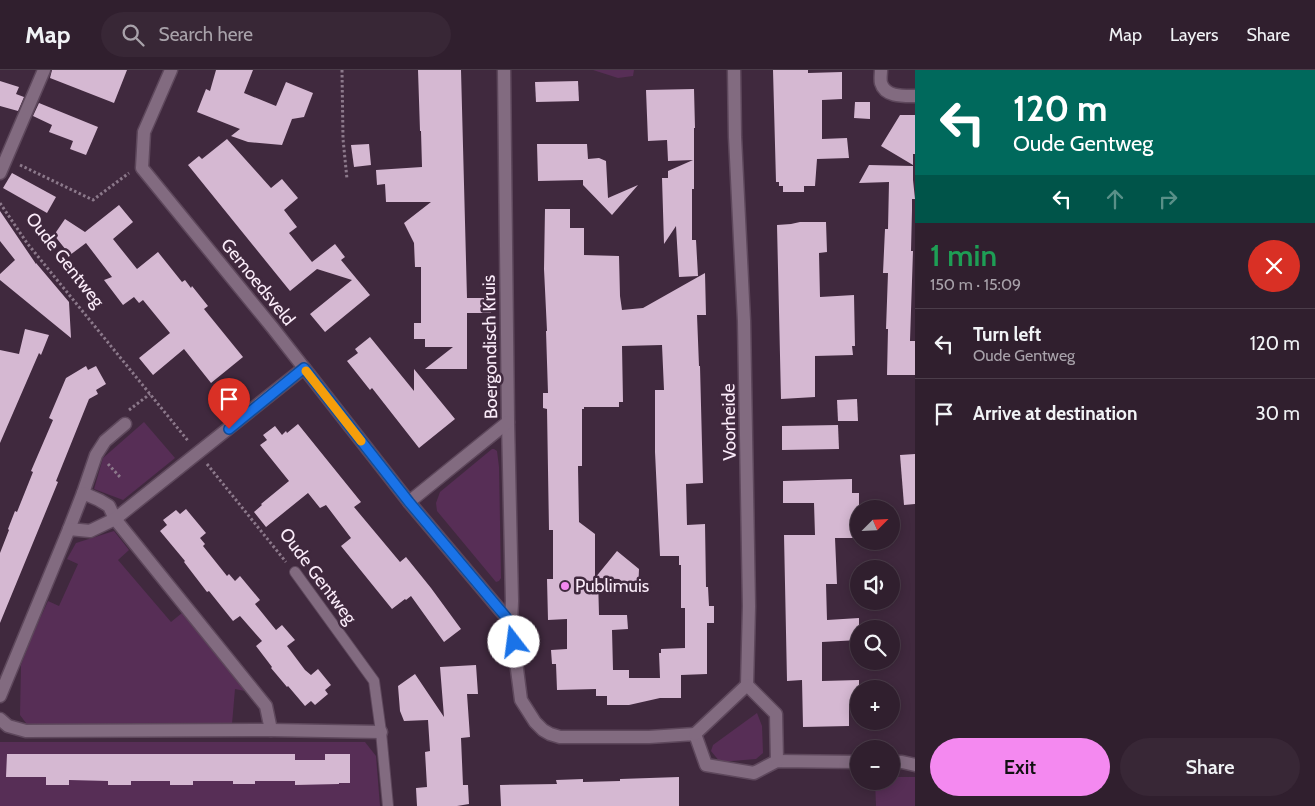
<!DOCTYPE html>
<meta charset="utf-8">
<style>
:root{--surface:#301f2e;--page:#382736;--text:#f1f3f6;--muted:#a8a2aa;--line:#4b3d4a;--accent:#f489f0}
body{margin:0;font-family:Cabin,sans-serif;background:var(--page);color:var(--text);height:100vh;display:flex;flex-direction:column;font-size:19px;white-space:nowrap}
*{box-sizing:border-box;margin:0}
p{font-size:16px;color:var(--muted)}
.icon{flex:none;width:28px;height:28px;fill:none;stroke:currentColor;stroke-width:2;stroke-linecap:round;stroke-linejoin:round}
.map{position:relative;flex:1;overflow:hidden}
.panel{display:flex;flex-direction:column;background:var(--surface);width:400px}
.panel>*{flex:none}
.top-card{background:#00695c;color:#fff;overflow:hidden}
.needle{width:32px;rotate:66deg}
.fabs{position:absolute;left:850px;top:430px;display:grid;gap:10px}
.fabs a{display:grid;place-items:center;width:50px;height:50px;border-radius:50%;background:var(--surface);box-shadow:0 2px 12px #0003,0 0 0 1px var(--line);font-size:25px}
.pin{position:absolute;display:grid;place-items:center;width:42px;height:42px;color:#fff;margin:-51px -21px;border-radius:50% 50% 50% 0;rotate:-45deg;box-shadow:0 0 5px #0007}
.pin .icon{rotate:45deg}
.me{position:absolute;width:55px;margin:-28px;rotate:345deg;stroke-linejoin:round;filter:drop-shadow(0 0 4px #0008)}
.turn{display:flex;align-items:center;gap:18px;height:105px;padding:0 15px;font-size:22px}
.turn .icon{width:65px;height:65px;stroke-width:2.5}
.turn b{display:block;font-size:35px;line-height:42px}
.lanes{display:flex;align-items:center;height:48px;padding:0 15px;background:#0003;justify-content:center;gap:25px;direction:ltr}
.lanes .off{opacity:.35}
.round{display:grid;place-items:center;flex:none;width:52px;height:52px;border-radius:26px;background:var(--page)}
.overview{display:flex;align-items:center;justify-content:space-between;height:85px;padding:0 15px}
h1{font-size:30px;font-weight:600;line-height:38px;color:#1e9e55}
.primary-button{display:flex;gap:10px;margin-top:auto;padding:10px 15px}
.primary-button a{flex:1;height:58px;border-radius:30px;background:var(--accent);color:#111;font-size:20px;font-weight:600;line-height:58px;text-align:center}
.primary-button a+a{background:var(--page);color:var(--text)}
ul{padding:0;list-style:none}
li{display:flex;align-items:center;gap:15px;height:70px;padding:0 15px;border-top:1px solid var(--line)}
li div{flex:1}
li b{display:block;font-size:19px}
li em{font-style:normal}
header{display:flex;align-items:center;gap:30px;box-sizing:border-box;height:70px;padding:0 25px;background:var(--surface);border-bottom:1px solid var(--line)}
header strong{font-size:24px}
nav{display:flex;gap:28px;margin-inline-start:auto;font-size:18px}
.search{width:350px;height:45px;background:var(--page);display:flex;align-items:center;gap:12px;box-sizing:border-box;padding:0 18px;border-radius:28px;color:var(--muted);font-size:19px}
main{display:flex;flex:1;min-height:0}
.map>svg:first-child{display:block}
.green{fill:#572e56}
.building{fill:#d5b8d2;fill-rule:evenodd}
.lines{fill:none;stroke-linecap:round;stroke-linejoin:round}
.service-casing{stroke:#5e485c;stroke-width:12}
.minor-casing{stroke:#5e485c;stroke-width:15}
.path{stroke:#8c798b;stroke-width:3;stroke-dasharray:2.5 2.5;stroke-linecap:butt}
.service{stroke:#826b80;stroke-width:10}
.minor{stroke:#826b80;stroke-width:12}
.route-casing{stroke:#114b97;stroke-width:12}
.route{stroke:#1a73e8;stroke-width:9}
.slow{stroke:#f59e0b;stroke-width:9}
.poi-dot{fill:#f489f0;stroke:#40293e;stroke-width:2}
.labels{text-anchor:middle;stroke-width:5;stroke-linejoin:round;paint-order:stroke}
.street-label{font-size:18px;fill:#faebf9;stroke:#40293e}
.poi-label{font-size:18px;fill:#faebf9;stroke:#40293e;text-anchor:start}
</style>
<header>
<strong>Map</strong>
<div class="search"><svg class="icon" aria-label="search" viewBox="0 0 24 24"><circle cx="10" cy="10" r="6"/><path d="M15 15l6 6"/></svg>Search here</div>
<nav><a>Map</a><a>Layers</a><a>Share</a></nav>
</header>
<main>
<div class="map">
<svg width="915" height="736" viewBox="0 0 915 736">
<rect width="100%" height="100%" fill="#40293e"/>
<g class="green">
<polygon points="593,0 634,0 633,6 618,8"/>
<polygon points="144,352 175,388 123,430 94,419 103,388"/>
<polygon points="492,379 494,379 497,381 499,397 501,508 499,511 496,512 437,441 436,433 440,422"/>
<polygon points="114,461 129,480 118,490 171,552 182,543 245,621 235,619 232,654 29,657 20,645 21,595 33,564 48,531 59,536 78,494 67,489 76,473"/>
<polygon points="757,643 762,656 763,683 756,689 720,692 711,681 713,675"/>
<polygon points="0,672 365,672 376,686 380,736 0,736"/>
<polygon points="891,703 896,707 915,707 915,736 876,736 875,711 891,711"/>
</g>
<g class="building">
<polygon points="52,0 127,0 114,33 50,8"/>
<polygon points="216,0 253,0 244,23 276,36 286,12 313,23 304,47 292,49 282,75 248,72 231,66 240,59 197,42 206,19 210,21"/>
<polygon points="418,0 461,0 467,228 490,228 491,243 467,243 467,299 425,299 453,277 425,277 425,269 414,269 414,253 421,253 421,197 415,197 414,173 404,153 431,132 386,132 385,114 377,115 376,100 422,97 421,61 420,61"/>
<polygon points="773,0 808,0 808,3 842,2 842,29 822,30 822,69 847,68 849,88 817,89 815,116 804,116 804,122 783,122 783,116 779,116 779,112 776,112"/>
<polygon points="0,11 19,17 16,24 24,27 18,41 0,36"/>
<polygon points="578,11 579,31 536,32 535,12"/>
<polygon points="694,19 695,58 694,58 694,119 692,119 692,170 696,170 698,206 679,207 676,156 664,174 662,108 668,108 668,101 693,90 668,91 667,70 648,71 646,20"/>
<polygon points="855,32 870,32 870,49 854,48"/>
<polygon points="39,33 98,57 86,85 70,79 73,71 49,62 52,55 33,46"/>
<polygon points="900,45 915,45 915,84 913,84 913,95 881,76"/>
<polygon points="227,69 271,118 282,109 298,128 284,140 297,157 289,163 312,192 335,174 345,187 341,190 370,225 325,262 310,244 352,210 317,199 290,221 188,95 199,86 202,89"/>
<polygon points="369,74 371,95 354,97 351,75"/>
<polygon points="537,74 587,74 588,89 599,88 606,91 608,128 638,115 612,145 583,115 583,110 538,111"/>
<polygon points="869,95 913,96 913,110 915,129 912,129 912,140 911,181 913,181 910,271 915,271 915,305 887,305 888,259 886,259 888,203 883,203 885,159 888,159 889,112 859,113"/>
<polygon points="12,103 56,127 47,143 3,118"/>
<polygon points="119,135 133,152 113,169 137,199 158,182 182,212 185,210 191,218 192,216 208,236 204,239 243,287 211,313 184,279 153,305 139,288 170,263 143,230 139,233 134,227 123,235 104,210 112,207 86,173 70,185 54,165 65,149 85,162"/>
<path d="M 545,139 L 570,139 L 570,158 L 584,158 L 584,185 L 619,186 L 620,226 L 622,240 L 643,238 L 705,203 L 706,245 L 697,245 L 699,296 L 700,296 L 703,413 L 686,414 L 687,455 L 705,454 L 706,517 L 708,517 L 709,536 L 714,536 L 714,553 L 707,553 L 707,604 L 681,605 L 681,628 L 660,628 L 629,635 L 607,635 L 607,626 L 596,626 L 596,619 L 557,620 L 556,594 L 552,594 L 551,580 L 567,579 L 567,549 L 548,550 L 547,509 L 553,509 L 553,460 L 549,460 L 547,339 L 543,338 L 543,323 L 548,323 L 546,261 L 547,261 L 544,199 ZM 662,275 L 664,320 L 655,320 L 655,382 L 660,486 L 679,486 L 679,495 L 681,495 L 681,538 L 685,538 L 685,578 L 661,579 L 661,583 L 659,583 L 660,608 L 629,608 L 629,600 L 613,600 L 612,560 L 628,559 L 627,545 L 599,545 L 598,508 L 619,509 L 638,523 L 639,499 L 617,481 L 595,508 L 595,464 L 579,452 L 578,396 L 582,396 L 582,339 L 584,339 L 584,337 L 619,337 L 619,332 L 623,332 L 622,276 Z"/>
<polygon points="0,141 36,194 36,193 69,232 71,268 0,210 0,204 15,190 0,171"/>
<polygon points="800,152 826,152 827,182 819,183 820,227 854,225 855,276 852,276 853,285 815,286 815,327 781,329 777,155 791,154"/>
<polygon points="25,259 49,265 41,285 39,283 0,373 0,280 19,284"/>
<polygon points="370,267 414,321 414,299 455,349 419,378 372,318 370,320 347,291 358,283 355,279"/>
<polygon points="86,296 88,300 96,296 106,314 96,320 98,324 89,329 56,411 58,412 0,553 0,483 9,460 8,459 15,441 17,442 33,402 31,401 53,350 49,348 66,308"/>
<polygon points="857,329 858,351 838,351 837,330"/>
<polygon points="298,354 361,432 354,437 400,492 406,487 431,518 461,559 444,572 411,526 406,530 405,529 392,539 341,476 351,468 326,435 320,438 308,423 266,457 254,442 262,435 261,434 289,411 260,375 267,370 263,365 275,356 282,365 286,361 287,363"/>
<polygon points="838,355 839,379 782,380 782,356"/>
<polygon points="915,384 915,434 904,435 900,385"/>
<polygon points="852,409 852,423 859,423 859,468 835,468 837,514 826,514 827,550 859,548 859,570 822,572 822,611 859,610 859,634 849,634 849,656 803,657 802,610 787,611 784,465 815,465 814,433 783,433 783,411"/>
<polygon points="186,439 206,463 200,468 205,474 203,476 227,506 229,504 235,511 240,506 260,530 255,534 276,560 282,555 295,570 287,576 305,600 311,605 318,599 331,615 325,620 328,624 315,635 311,631 305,636 288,616 287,617 271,598 272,597 256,576 262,571 240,546 233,551 209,521 207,522 184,492 185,491 160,461 167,455 163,450 176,440 180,444"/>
<polygon points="476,595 478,624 467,624 470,667 461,668 463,715 468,715 469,734 457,736 417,736 416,718 427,717 425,682 430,681 428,650 404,651 400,641 398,616 415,604 444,647 440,597"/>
<polygon points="7,684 295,684 295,690 325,690 325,684 350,684 350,713 339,713 339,714 295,715 295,711 255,711 255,714 233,714 233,711 193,711 193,715 170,715 170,711 131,711 131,715 108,715 108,711 69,710 69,715 46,715 46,707 6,707"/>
<polygon points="679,707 679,736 501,736 500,715 557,714 556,710 583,709 583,712 620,711 620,709"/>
</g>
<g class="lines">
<g class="service-casing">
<polyline id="service" points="295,502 374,611 381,662 388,736"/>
</g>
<g class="minor-casing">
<g id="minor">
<polyline points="171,0 144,62 142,98 272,257 409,432 511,553"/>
<polyline points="504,0 508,352 512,531 511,553 521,630 535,652 543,660 550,664 560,667 649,667 695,664 706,695 754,703 777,691 859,692"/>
<polyline points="734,0 735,67 744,251 749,536 747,615 776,644 777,691"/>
<path d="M 881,0 C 881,4 880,9 881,13 C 885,27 903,26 915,26"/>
<polyline points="0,103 44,0"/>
<polyline points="83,423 96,385 105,371 125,354"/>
<polyline points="409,432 508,352"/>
<polyline points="69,459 83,423 99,430 109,436 115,449 266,636 271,660"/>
<polyline points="0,626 69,459 90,461 115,449 304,298"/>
<polyline points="0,649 8,656 26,661 271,660 381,662"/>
<polyline points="695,664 747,615"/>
<polyline points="891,692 902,692 915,695"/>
</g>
</g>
<g class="path">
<polyline points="342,0 343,69 347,109"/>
<polyline points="20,95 93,130 129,103"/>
<polyline points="0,133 27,173 189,372"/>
<polyline points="129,340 150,324"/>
<polyline points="108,394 120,407"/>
<polyline points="207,394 286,492"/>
</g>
<use href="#service" class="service"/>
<use href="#minor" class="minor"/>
</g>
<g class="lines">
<g class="route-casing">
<polyline id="route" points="229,359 304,298 409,432 511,553 514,572"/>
</g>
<use href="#route" class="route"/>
<polyline class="slow" points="306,301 361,371"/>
</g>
<circle class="poi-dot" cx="565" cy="516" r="5"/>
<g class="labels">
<g class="street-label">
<text transform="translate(65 190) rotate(52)" y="6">Oude Gentweg</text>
<text transform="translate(258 212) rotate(51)" y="6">Gemoedsveld</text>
<text transform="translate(490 277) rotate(-91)" y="6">Boergondisch Kruis</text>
<text transform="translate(729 352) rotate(-91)" y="6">Voorheide</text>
<text transform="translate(318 506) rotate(53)" y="6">Oude Gentweg</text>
</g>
<g class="poi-label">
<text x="575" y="522">Publimuis</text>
</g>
</g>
</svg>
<div class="fabs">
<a><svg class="needle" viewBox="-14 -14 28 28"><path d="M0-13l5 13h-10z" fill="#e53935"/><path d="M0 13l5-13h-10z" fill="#a8a2aa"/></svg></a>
<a><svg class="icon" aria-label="sound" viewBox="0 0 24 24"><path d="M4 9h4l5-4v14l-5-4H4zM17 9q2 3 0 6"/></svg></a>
<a><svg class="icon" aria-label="search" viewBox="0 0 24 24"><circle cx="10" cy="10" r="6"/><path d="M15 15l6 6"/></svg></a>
<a>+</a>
<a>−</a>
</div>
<div class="pin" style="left:229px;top:359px;background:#d93025"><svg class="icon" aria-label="arrive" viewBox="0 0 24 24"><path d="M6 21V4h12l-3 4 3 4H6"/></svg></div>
<svg class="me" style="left:514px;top:572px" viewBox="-20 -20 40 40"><circle r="19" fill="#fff"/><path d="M0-13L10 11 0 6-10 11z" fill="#1a73e8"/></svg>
</div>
<section class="panel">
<div class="top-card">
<div class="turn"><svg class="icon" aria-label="left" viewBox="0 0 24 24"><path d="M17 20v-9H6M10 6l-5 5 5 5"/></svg><div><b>120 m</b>Oude Gentweg</div></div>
<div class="lanes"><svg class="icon" aria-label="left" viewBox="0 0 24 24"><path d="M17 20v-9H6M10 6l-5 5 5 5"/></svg><svg class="icon off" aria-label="ahead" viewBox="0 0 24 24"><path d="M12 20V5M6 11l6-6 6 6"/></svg><svg class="icon off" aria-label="right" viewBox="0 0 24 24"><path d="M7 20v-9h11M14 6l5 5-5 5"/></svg></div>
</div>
<div class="overview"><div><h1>1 min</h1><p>150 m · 15:09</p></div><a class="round" style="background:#d93025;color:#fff"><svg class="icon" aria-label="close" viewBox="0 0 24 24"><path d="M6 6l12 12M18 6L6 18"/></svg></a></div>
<ul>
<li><svg class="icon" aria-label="left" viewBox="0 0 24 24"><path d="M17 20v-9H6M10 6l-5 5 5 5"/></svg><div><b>Turn left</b><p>Oude Gentweg</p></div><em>120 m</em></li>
<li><svg class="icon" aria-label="arrive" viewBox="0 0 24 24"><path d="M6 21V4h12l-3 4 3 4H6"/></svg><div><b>Arrive at destination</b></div><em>30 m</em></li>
</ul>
<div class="primary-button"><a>Exit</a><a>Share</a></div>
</section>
</main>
